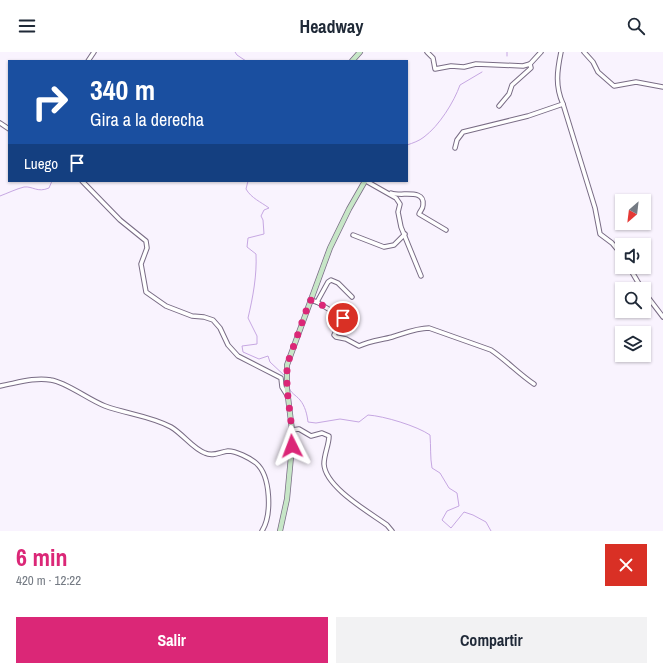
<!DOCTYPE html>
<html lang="es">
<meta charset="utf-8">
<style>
:root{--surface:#fff;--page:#f2f2f3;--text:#1f2937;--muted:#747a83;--accent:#db2777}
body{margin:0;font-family:"Archivo Narrow",sans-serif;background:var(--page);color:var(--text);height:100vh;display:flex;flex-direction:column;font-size:15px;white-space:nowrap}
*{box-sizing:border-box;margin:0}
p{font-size:13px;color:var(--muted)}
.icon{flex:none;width:22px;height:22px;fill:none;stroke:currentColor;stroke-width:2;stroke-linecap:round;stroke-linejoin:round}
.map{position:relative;height:479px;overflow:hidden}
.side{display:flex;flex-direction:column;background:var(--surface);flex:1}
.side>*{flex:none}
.hud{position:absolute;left:8px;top:8px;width:400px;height:122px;border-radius:0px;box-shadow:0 1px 3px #0004;background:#1a4fa0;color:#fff;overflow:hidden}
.needle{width:26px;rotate:208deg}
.buttons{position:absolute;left:615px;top:142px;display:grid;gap:8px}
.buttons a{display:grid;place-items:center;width:36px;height:36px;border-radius:0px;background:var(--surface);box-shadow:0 1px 3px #0004;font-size:20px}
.pin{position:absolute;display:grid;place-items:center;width:34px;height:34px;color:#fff;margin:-17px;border:2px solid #fff;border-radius:50%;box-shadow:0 1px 4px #0007}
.me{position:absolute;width:44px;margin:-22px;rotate:357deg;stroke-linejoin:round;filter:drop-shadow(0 0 3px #0008)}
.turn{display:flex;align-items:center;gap:14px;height:84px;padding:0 16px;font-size:18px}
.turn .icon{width:52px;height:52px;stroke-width:2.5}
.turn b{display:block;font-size:28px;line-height:34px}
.then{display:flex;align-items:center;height:38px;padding:0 16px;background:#0003;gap:8px;font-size:15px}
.round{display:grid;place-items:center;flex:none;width:42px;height:42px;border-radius:0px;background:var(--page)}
.head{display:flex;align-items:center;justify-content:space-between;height:68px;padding:0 16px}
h1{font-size:24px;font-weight:800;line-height:30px;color:var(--accent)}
.cta{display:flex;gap:8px;margin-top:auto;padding:8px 16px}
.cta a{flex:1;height:46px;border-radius:0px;background:var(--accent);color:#fff;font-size:16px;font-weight:800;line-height:46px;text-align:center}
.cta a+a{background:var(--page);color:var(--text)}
header{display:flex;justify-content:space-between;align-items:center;height:52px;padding:0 16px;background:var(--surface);font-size:18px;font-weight:800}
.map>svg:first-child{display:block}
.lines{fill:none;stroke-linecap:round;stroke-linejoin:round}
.stream{stroke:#c6a7e2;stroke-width:1}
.street-casing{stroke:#796c85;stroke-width:5.5}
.secondary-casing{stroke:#796c85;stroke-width:6}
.street{stroke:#fff;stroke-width:3.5}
.secondary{stroke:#c7e6c7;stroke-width:4.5}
.route{stroke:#db2777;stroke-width:7;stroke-dasharray:0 12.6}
</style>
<header><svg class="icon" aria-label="menu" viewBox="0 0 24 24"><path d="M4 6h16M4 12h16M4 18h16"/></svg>Headway<svg class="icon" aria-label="search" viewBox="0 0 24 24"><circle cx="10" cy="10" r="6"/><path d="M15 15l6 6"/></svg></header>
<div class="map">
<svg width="663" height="479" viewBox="0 0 663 479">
<rect width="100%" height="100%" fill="#f9f3fe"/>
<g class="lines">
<g class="stream">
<polyline points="235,0 237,3 246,9"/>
<polyline points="507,0 507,4"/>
<path d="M 407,93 C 413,91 419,89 424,85 C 439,74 454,50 460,33 L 482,20"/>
<path d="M 248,129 L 246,137 C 251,146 261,150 269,156 L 264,158 L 261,164 L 263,168 L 264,182 L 248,186 L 247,195 L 256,202 C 257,223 253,245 248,266 L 257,284 L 257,292 L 242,294 L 243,300 L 259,307 L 268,304 L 270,310 L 286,325"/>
<path d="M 0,144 C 8,141 16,137 24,135 C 33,134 37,141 49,136 L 52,129"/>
<path d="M 289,335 C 290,341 296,343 300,348 C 305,354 307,362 308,370 L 316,371 L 340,367 L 359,370 L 368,363 C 384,364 417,374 430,383 C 431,395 430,405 432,416 L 440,421 L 449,436 L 457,441 L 459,454 L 447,459 L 442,468 L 451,476 L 464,460 L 473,463 L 486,470 L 491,479"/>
</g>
<g class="street-casing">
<g id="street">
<polyline points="427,0 433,6 435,17 451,14 464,15 476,12 523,14 530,12 541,0"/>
<path d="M 561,0 C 557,19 555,34 563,52 L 595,156 L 600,182 L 612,191 L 622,203"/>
<polyline points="584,0 593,10 598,20 614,34 636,30 663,35"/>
<polyline points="88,9 94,0"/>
<polyline points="499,54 509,42 512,33 531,16 530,12"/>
<polyline points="0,71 9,77"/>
<polyline points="455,96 457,88 463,80 528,64 563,52"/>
<polyline points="82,129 120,168 146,189 147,196 141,212 146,240 166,254 192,264 204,265 213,268 220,276 228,293 238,304 281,326 282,335 287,343"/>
<polyline points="366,129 396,146 400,152 398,160 401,175 421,224"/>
<path d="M 391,141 C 401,145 425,136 423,153 C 423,157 420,159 419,162 L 446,178"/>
<polyline points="353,183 384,195 394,193 405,182"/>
<polyline points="629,215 642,237"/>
<polyline points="644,240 663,265"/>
<path d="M 310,248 L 317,250 L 343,266 L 343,272 L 336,279 L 334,283 L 336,285 L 346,287 L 359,294 C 370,289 381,288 392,285 C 405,281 417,276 429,276 L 491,298 C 506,308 519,322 534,332"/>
<polyline points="317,250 328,230 331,228 338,231 352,245"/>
<path d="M 0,334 C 17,331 34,325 51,328 C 66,330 89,348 105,354 C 127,362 151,364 171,375 C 183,382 193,397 205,401 C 213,405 220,400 228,399 C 236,399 250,406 256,411 C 271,424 272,463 262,479"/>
<path d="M 292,378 L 299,377 L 311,384 L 322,381 L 329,384 C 329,393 324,402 324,412 C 325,435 369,460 387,473 L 392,479"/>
</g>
</g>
<g class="secondary-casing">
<g id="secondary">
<polyline points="352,9 360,0"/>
<polyline points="280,479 287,447 292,394 292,378 287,337 287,313 330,196 349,157 365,129"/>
</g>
</g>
<use href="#street" class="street"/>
<use href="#secondary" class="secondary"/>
</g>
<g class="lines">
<polyline class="route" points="292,394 292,378 287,337 287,313 310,248 317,250 343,266"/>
</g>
</svg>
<div class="buttons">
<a><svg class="needle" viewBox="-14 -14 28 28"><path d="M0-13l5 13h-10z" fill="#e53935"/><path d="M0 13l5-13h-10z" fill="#747a83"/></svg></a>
<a><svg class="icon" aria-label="sound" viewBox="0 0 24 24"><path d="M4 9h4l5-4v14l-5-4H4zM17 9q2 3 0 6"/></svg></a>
<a><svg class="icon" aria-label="search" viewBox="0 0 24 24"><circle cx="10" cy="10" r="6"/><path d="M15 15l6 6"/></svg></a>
<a><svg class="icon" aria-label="layers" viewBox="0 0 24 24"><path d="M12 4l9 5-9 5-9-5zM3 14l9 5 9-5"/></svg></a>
</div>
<div class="pin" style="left:343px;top:266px;background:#d93025"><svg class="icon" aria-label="arrive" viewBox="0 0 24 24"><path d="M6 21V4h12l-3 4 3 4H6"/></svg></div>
<svg class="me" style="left:292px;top:394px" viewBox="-20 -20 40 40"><path d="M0-17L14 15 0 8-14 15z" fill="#db2777" stroke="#fff" stroke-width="4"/></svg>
<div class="hud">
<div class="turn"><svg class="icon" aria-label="right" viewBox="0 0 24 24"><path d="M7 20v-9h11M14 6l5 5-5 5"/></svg><div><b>340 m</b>Gira a la derecha</div></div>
<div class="then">Luego<svg class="icon" aria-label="arrive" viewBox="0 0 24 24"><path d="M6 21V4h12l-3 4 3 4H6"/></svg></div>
</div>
</div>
<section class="side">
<div class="head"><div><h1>6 min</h1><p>420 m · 12:22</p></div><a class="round" style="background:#d93025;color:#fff"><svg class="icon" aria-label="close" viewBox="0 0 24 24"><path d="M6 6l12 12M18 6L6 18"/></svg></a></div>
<div class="cta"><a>Salir</a><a>Compartir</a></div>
</section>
